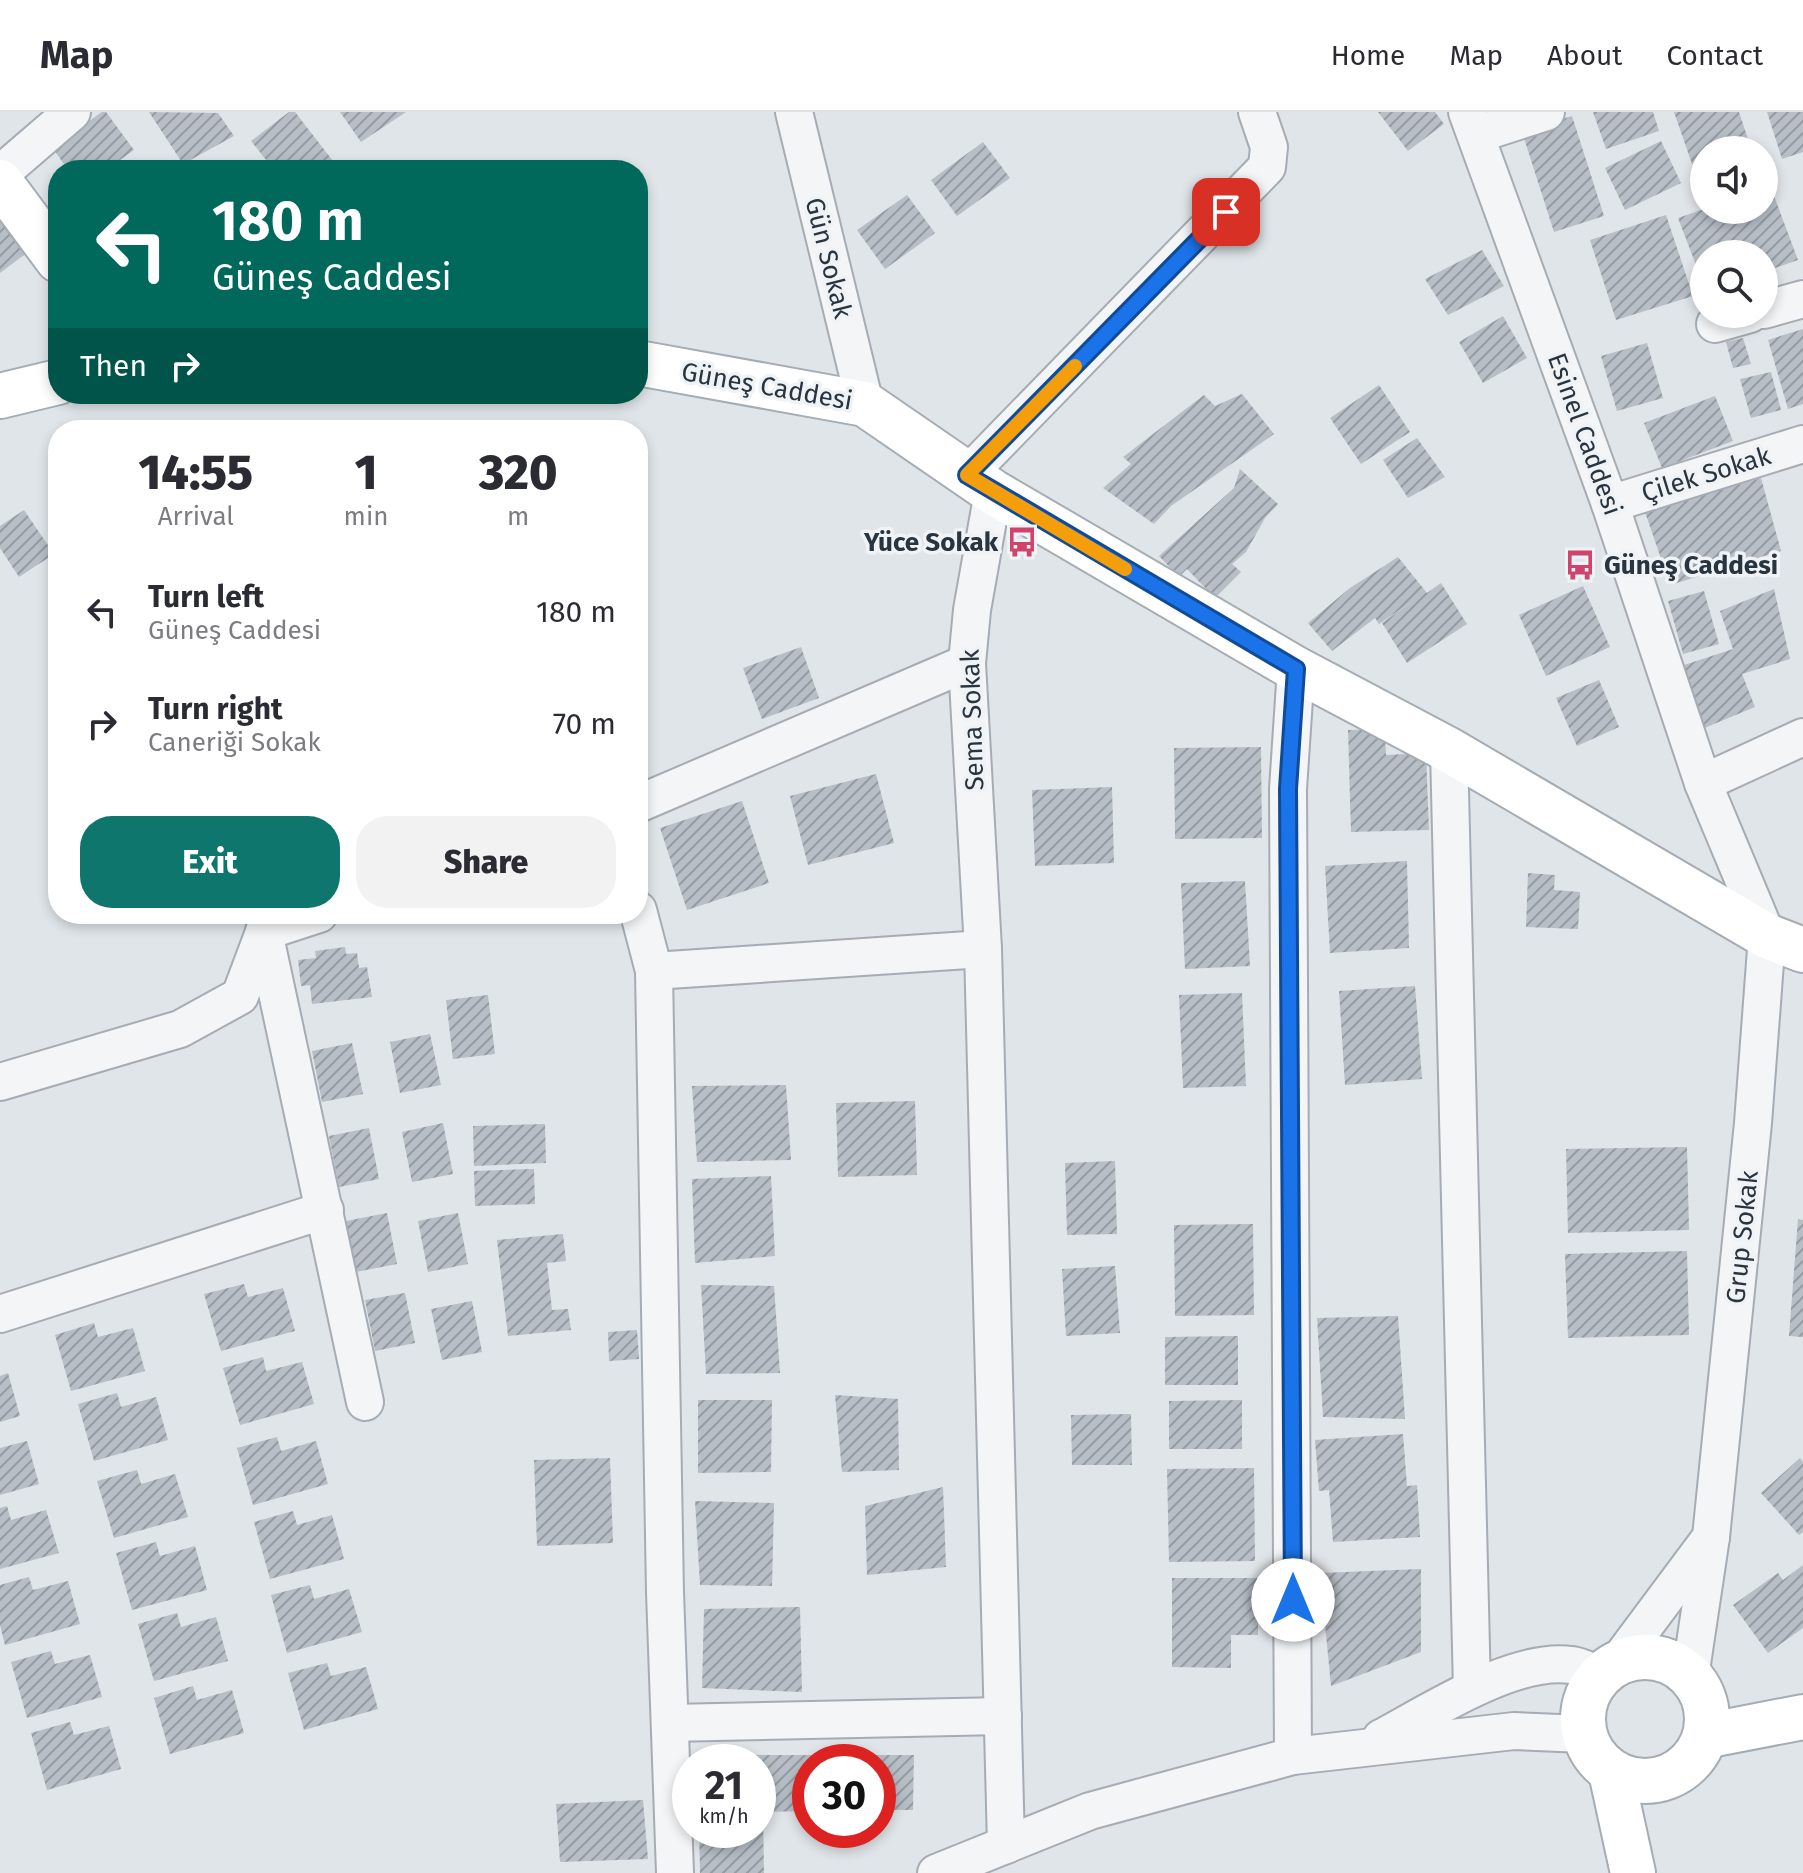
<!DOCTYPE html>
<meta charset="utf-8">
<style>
:root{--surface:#fff;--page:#f2f2f3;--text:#2b2b33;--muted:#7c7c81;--line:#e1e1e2;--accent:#0f766e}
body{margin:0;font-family:"Fira Sans",sans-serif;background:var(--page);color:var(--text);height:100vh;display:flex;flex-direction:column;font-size:30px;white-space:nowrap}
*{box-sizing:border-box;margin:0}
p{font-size:26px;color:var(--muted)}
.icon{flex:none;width:44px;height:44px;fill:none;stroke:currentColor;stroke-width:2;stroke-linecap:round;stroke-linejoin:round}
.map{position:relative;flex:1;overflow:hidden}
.sheet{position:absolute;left:48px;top:308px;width:600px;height:504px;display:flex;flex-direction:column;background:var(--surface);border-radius:32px;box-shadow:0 4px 12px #0003}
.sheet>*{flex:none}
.top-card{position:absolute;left:48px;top:48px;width:600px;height:244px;border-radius:32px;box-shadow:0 4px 12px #0003;background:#00695c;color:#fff;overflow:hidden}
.controls{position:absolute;left:1690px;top:24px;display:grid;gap:16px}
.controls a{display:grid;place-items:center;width:88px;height:88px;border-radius:50%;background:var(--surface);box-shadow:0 4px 12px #0003;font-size:40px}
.speed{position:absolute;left:672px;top:1632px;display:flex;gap:16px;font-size:40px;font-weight:700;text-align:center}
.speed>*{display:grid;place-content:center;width:104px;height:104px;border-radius:50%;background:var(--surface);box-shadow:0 4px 12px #0003;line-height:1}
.speed small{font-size:20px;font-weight:400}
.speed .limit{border:12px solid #d22;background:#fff;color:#111}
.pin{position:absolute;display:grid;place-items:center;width:68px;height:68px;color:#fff;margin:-34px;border-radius:16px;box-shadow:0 4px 12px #0006}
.me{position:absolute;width:88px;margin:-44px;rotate:0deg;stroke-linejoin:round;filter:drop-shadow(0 0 6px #0008)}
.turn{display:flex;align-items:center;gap:28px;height:168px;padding:0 32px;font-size:36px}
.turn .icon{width:104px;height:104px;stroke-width:2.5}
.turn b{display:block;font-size:56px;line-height:68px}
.then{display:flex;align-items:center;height:76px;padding:0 32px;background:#0003;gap:16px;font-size:30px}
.eta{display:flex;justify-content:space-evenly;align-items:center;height:136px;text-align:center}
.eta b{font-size:48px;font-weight:800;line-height:56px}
.cta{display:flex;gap:16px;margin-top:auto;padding:16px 32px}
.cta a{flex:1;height:92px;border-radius:32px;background:var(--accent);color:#fff;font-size:32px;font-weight:800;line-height:92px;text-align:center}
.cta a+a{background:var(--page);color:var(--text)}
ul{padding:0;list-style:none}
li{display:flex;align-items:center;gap:24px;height:112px;padding:0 32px}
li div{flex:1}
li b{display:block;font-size:30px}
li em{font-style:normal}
header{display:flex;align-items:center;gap:48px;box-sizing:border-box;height:112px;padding:0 40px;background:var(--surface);border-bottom:2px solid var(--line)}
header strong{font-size:38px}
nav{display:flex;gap:44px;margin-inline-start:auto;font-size:28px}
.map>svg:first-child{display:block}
.building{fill:url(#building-hatch)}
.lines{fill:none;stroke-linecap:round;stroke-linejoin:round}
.street-casing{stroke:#a5acb3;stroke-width:40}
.secondary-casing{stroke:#a5acb3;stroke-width:48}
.street{stroke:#f3f5f7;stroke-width:36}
.secondary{stroke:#fff;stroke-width:44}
.route-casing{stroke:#114b97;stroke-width:20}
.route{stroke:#1a73e8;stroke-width:14}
.slow{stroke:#f59e0b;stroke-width:14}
.labels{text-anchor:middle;stroke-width:7;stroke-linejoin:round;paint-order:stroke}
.street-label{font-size:26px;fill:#283440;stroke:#eff3f6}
.poi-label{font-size:26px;font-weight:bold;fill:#283440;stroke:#eff3f6;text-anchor:end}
</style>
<header>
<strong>Map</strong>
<nav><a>Home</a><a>Map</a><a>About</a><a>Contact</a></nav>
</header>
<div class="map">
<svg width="1803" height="1761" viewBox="0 0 1803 1761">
<defs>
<pattern id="building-hatch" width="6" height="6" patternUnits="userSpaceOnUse" patternTransform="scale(2)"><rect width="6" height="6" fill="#b7bec6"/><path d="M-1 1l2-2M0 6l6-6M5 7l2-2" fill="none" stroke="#959ba2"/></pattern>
</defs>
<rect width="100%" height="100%" fill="#e0e5e9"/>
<g class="building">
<polygon points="102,0 106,0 134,38 106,58 68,58 52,35"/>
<polygon points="149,0 218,1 234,24 183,52"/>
<polygon points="289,0 295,0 340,58 274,58 251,29"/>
<polygon points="340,0 406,0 361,30"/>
<polygon points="1378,0 1435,0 1444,12 1408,39"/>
<polygon points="1593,0 1653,0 1659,19 1606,37"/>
<polygon points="1674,0 1739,0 1750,33 1734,38 1704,38 1704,48 1692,52"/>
<polygon points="1767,0 1803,0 1803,40 1782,47"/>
<polygon points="1572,4 1604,104 1554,120 1522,20"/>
<polygon points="1661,29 1681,71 1625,98 1605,56"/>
<polygon points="983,30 1010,66 957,104 931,68"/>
<polygon points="1770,73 1798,148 1764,160 1764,142 1704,142 1704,174 1678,106 1704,97 1764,98 1764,75"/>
<polygon points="907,83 935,121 885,157 857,118"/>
<polygon points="1666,103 1693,184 1616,208 1590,128"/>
<polygon points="0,106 28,140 0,161"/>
<polygon points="1482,138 1504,174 1448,203 1425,167"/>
<polygon points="1503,204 1527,246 1483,271 1459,230"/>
<polygon points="1803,217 1803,292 1788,297 1768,228"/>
<polygon points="1743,226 1751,252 1733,256 1726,230"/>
<polygon points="1647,231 1663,286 1617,299 1601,244"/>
<polygon points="1771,260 1781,298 1751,306 1740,267"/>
<polygon points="1379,273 1410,320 1361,352 1330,306"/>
<polygon points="1242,282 1274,322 1171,394 1154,412 1103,376 1131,352 1123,345 1204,283 1215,294"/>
<polygon points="1715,284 1733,329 1662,356 1644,311"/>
<polygon points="1417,326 1445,365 1408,386 1383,348"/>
<polygon points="1240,357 1278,392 1265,406 1246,440 1232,452 1241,460 1215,486 1187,457 1179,465 1159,444 1234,376"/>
<polygon points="1761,366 1781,439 1670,473 1645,400"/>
<polygon points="24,398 54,442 19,465 0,436 0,414"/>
<polygon points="1398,445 1427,481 1441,471 1467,512 1407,551 1382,511 1414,488 1379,512 1375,506 1332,539 1308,511 1350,476"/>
<polygon points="1583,474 1610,535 1546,564 1519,503"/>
<polygon points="1774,477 1790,547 1742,562 1755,595 1702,617 1675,556 1733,537 1720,499"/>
<polygon points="1704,479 1719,532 1683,542 1668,489"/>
<polygon points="801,535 819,586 762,607 743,556"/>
<polygon points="1599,568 1619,615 1577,634 1556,586"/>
<polygon points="1385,617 1386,643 1426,641 1429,718 1351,720 1348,618"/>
<polygon points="1261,635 1262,726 1175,727 1174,636"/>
<polygon points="876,662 894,731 808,753 790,684"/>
<polygon points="1112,675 1114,751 1035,754 1032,678"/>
<polygon points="742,689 769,771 687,798 660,716"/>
<polygon points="1407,749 1409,836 1330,841 1325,754"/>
<polygon points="1528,761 1555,763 1554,778 1580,780 1578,817 1526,815"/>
<polygon points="1245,769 1250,854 1185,857 1181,771"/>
<polygon points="345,835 346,842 357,841 359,856 367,855 372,885 312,892 310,873 301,874 298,848 316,846 315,839"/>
<polygon points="1415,874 1422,967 1345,973 1339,879"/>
<polygon points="1242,881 1246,974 1183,976 1179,883"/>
<polygon points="488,883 495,942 453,947 446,888"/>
<polygon points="430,922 441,973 400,981 390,930"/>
<polygon points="352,931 363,982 322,990 312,939"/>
<polygon points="786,973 791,1048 697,1050 692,974"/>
<polygon points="915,989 917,1063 838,1065 836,991"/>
<polygon points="443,1011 453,1062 412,1070 402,1020"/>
<polygon points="545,1012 546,1051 474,1054 473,1014"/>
<polygon points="369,1016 379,1067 339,1075 329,1024"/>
<polygon points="1687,1035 1689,1118 1568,1121 1566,1037"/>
<polygon points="1115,1049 1117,1122 1067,1123 1065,1051"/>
<polygon points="534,1057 535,1092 475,1094 474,1059"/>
<polygon points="771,1064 775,1144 695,1151 692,1067"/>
<polygon points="387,1101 397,1152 356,1160 346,1109"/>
<polygon points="458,1101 468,1152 428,1160 418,1109"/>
<polygon points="1798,1107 1803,1108 1803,1225 1789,1224"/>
<polygon points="1253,1112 1254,1203 1175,1204 1174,1113"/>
<polygon points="563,1122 566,1149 547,1151 552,1198 568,1197 571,1218 508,1224 497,1128"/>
<polygon points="1687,1139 1689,1223 1568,1226 1565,1142"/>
<polygon points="1115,1154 1120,1221 1066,1224 1062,1157"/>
<polygon points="244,1172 248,1185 283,1176 295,1219 221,1239 204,1182"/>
<polygon points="701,1173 774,1174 780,1261 706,1262"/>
<polygon points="405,1181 415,1231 375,1239 365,1188"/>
<polygon points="472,1189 482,1240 442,1248 431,1197"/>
<polygon points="1398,1204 1405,1307 1323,1305 1317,1206"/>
<polygon points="94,1211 98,1225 133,1216 145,1259 71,1279 55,1223"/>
<polygon points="637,1218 639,1247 609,1249 608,1220"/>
<polygon points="1238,1224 1238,1273 1165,1273 1165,1225"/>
<polygon points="263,1245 266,1259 302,1250 314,1292 240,1313 223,1256"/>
<polygon points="8,1261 20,1304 0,1310 0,1264"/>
<polygon points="117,1281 121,1295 156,1285 168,1328 94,1349 78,1292"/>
<polygon points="835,1283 898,1287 899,1358 842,1360"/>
<polygon points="698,1288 772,1288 771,1360 698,1361"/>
<polygon points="1242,1288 1242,1337 1169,1337 1169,1289"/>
<polygon points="1131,1302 1132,1353 1072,1353 1071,1303"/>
<polygon points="1403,1322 1407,1374 1417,1373 1420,1425 1333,1430 1329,1378 1319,1379 1315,1328"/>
<polygon points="277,1325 281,1339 316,1329 328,1372 253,1393 237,1336"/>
<polygon points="27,1329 39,1372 0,1383 0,1336"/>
<polygon points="610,1346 613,1431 537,1434 534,1348"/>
<polygon points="1800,1346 1803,1350 1803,1420 1799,1423 1761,1381"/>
<polygon points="1254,1356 1255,1449 1169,1450 1167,1357"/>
<polygon points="137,1358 141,1372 175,1362 188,1405 114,1426 97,1369"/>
<polygon points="943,1375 946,1455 867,1463 865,1394"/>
<polygon points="695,1389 774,1391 772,1474 700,1473"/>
<polygon points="7,1394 11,1408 46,1398 59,1441 0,1457 0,1396"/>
<polygon points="293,1399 297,1413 332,1403 344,1447 270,1467 254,1410"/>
<polygon points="156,1430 160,1444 195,1434 207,1478 132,1498 116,1441"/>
<polygon points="1803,1453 1803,1516 1768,1541 1733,1493 1778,1461 1783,1468"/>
<polygon points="1421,1457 1421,1540 1331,1574 1320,1461"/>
<polygon points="29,1465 33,1478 68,1469 80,1512 5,1533 0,1513 0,1473"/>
<polygon points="1172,1466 1258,1466 1258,1523 1231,1523 1231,1556 1172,1555"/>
<polygon points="310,1473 314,1487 349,1477 362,1520 287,1541 271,1483"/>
<polygon points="800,1495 802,1580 702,1576 704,1497"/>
<polygon points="177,1501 181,1515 216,1505 228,1549 154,1569 138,1512"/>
<polygon points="51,1539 55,1552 90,1543 102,1585 27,1606 11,1550"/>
<polygon points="327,1551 331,1564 366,1555 378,1597 304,1618 288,1561"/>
<polygon points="193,1574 197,1588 232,1578 244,1621 170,1642 154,1586"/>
<polygon points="70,1610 74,1623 109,1614 121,1657 47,1678 31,1621"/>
<polygon points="698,1643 914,1643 913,1698 878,1698 878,1650 810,1650 810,1699 763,1700 764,1761 700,1761 699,1718 758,1718 758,1650 698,1650"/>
<polygon points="643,1688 648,1747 560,1750 556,1692"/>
</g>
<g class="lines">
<g class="street-casing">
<g id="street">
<polyline points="794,0 865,292"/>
<polyline points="1467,0 1610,392 1703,671 1767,824 1753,1011 1711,1425 1690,1565"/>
<polyline points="1478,22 1546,0"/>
<polyline points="0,62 72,0"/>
<polyline points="1764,198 1803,187"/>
<polyline points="1715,212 1750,202"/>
<polyline points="967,363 1267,55 1269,35 1257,0"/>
<polyline points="993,380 972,498 967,551 983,837 1006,1733"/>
<polyline points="1610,392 1803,332"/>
<polyline points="1449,638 1472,1577"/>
<polyline points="1703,671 1803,625"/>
<polyline points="638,692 967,551"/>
<polyline points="638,798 654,859"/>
<polyline points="264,820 365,1290"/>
<polyline points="264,820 319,802"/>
<polyline points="0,970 180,917 240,884 264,820"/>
<polyline points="0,1202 325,1098"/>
<polyline points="1617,1551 1711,1425"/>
<polyline points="670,1611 1003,1604"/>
<path d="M 1381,1626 C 1430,1600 1514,1545 1571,1553 C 1581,1554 1591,1560 1600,1563"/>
<polyline points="1293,1644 1288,677 1296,557"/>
<polyline points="675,1761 665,1480 654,859 983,837"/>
<polyline points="936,1761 1090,1699 1293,1644 1514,1619 1584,1622"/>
</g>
</g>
<g class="secondary-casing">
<g id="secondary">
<polyline points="0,70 58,148"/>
<polyline points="638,251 865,292 993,380 1296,557 1449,638 1767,824 1803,838"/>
<polyline points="0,284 58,270"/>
<circle cx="1645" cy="1607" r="62"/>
<polyline points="1705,1624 1803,1605"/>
<polyline points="1611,1660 1633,1761"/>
</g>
</g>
<use href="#street" class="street"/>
<use href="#secondary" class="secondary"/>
</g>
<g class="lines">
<g class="route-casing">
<polyline id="route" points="1226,100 967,363 1296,557 1288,677 1293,1488"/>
</g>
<use href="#route" class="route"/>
<polyline class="slow" points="1075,254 967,363 1125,457"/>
</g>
<defs>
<g id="bus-bare" transform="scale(2.4)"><path d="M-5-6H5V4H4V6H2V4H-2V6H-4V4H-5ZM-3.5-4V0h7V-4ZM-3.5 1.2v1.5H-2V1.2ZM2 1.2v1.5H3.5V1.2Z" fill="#cf446b" stroke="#eff3f6" stroke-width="2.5" paint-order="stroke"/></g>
</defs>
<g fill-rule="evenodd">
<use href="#bus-bare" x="1022" y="430"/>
<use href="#bus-bare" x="1580" y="453"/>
</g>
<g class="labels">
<g class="street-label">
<text transform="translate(829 146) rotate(76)" y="9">Gün Sokak</text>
<text transform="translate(767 274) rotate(10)" y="9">Güneş Caddesi</text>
<text transform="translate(1585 322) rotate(70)" y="9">Esinel Caddesi</text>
<text transform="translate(1706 362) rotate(-17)" y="9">Çilek Sokak</text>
<text transform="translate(972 608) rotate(-92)" y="9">Sema Sokak</text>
<text transform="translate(1742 1125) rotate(-84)" y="9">Grup Sokak</text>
</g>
<g class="poi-label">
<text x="998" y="439">Yüce Sokak</text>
<text x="1604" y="462" text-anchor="start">Güneş Caddesi</text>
</g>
</g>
</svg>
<div class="controls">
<a><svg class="icon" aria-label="sound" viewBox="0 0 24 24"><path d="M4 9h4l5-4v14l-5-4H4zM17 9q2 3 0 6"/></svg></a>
<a><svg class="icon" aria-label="search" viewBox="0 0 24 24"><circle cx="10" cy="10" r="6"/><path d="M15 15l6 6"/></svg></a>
</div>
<div class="speed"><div>21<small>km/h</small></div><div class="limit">30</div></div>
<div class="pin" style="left:1226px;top:100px;background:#d93025"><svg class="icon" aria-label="arrive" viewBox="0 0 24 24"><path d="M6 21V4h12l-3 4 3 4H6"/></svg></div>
<svg class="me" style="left:1293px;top:1488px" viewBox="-20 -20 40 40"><circle r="19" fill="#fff"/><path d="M0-13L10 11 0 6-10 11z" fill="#1a73e8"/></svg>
<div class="top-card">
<div class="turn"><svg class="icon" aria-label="left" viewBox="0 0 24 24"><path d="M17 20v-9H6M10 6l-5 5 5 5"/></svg><div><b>180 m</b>Güneş Caddesi</div></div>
<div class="then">Then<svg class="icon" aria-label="right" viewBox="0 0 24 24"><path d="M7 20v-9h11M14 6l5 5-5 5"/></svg></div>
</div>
<section class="sheet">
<div class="eta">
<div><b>14:55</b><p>Arrival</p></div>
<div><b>1</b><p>min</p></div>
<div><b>320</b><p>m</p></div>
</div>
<ul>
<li><svg class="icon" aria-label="left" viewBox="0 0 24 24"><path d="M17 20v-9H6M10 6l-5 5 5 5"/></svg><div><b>Turn left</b><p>Güneş Caddesi</p></div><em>180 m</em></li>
<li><svg class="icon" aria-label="right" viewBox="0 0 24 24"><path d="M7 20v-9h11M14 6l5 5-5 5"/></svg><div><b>Turn right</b><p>Caneriği Sokak</p></div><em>70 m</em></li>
</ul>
<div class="cta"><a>Exit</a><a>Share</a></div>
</section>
</div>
